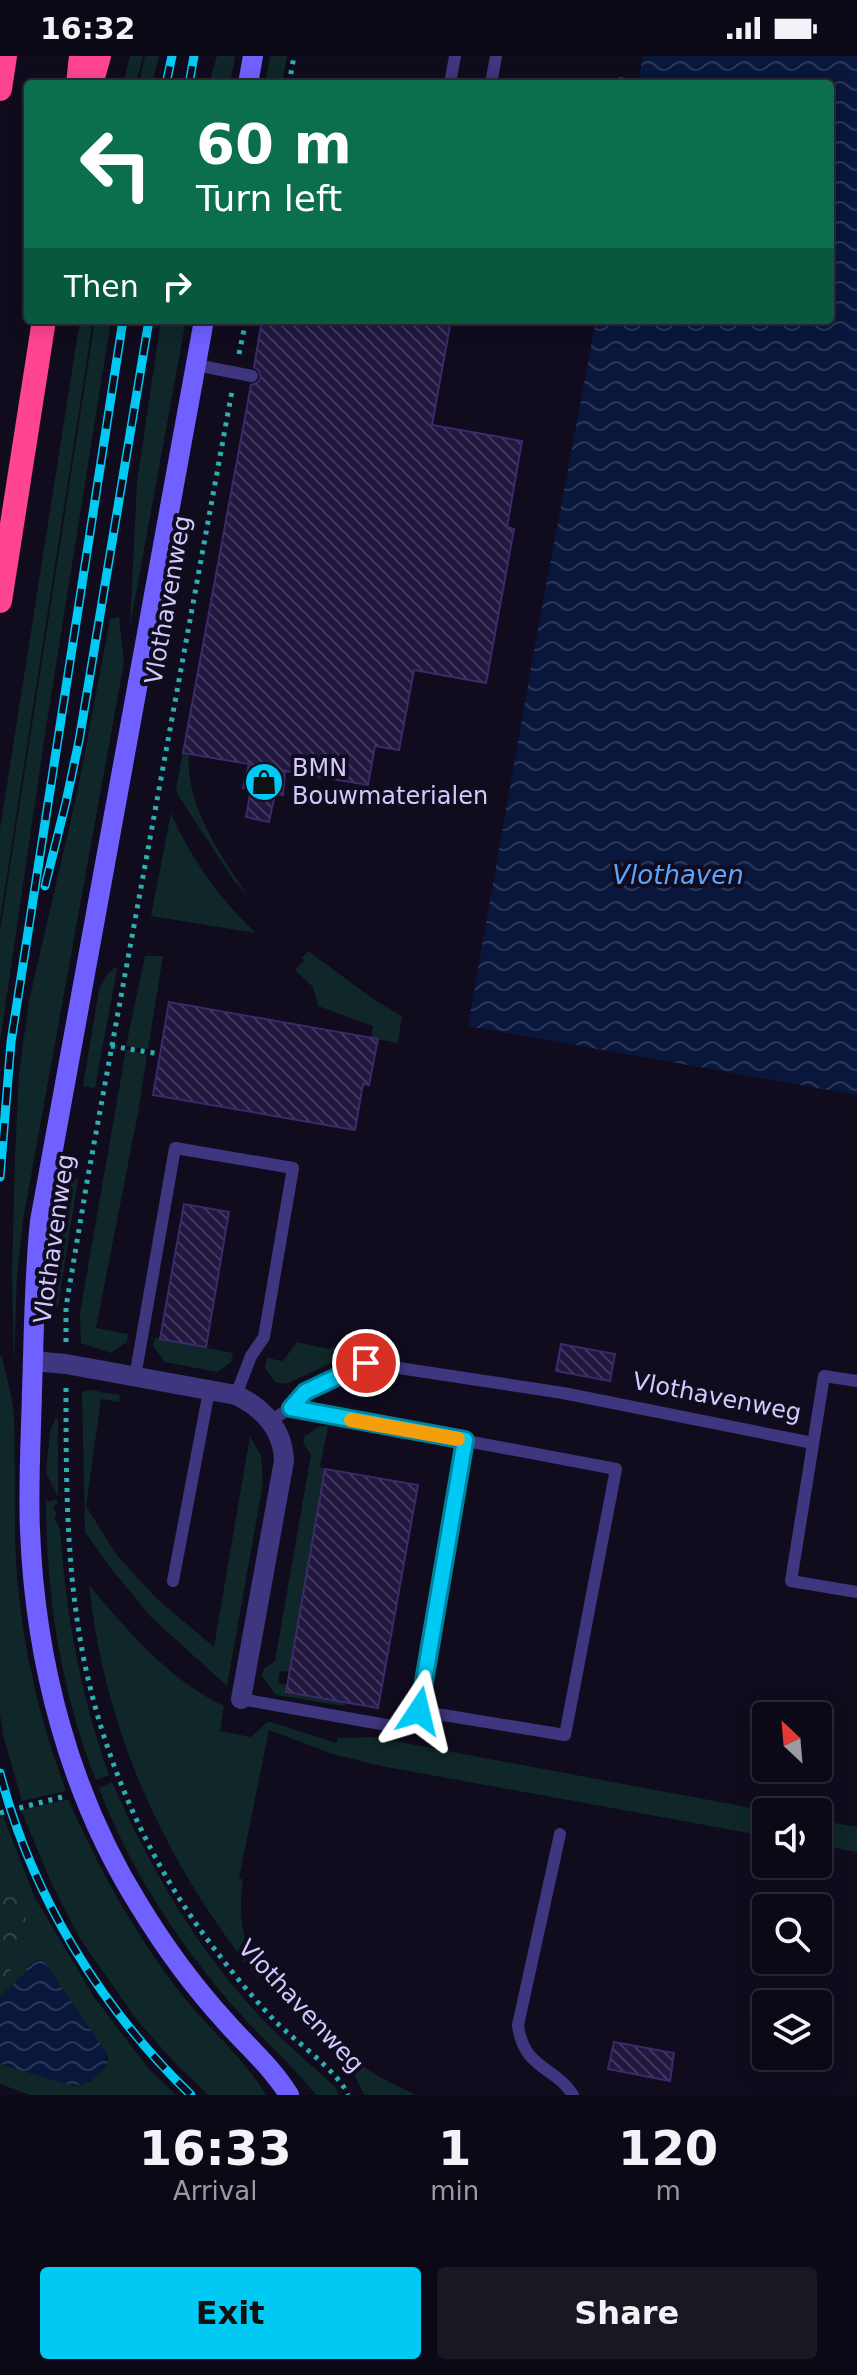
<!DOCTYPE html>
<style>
:root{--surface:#0c0916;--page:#1a1723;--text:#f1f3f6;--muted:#9a9aa1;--line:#2c2a35;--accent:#00caf4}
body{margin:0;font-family:"DejaVu Sans",sans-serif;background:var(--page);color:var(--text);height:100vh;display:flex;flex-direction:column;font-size:30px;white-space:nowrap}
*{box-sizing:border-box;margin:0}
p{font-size:26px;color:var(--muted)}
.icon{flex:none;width:44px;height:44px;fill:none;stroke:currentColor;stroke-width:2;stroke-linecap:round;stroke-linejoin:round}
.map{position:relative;height:2039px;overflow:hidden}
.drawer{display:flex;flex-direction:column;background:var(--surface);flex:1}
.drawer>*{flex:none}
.hud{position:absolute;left:24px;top:24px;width:810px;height:244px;border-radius:8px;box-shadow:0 4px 20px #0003,0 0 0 2px var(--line);background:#0b6e4f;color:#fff;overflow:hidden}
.needle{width:52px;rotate:334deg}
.tools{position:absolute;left:752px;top:1646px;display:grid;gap:16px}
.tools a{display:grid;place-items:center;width:80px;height:80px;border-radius:8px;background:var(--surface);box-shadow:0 4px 20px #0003,0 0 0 2px var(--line);font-size:40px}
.pin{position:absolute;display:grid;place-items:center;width:68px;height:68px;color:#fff;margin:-34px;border:4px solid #fff;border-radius:50%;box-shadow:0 2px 8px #0007}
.me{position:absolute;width:88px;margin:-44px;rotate:10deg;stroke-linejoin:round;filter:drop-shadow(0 0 6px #0008)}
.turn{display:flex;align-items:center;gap:28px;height:168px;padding:0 40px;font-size:36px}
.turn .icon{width:104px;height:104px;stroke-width:2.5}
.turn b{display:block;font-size:56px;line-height:68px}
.then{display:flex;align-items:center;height:76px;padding:0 40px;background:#0003;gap:16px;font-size:30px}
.eta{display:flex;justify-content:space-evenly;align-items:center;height:136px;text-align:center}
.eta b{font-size:48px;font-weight:600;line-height:56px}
.action{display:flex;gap:16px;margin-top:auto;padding:16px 40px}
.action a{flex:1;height:92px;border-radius:8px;background:var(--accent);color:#111;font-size:32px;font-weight:600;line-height:92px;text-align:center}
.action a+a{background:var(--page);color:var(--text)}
.status{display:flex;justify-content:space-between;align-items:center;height:56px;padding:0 40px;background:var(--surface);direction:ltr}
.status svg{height:22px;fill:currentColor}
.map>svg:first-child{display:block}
.green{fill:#0f2728}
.forest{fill:url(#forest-crowns)}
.water{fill:url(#water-waves)}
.building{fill:url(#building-back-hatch);stroke:#3b296c;stroke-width:2}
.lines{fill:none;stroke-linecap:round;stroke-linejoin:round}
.path{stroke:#2bafb0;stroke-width:5;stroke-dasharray:4 6;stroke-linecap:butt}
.lane{stroke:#3e367e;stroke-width:12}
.street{stroke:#3e367e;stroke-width:20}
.secondary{stroke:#6f60ff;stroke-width:20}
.highway{stroke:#ff4490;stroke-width:24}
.rail-casing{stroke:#00caf4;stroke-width:9}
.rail{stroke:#100c1e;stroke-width:6;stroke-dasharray:18;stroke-linecap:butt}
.route-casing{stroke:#00839f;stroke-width:20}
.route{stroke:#00caf4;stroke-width:14}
.slow{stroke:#f59e0b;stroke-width:14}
.labels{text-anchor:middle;stroke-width:8;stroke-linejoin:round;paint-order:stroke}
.street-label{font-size:24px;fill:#d3c9ff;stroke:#100c1e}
.poi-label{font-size:24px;fill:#d3c9ff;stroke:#100c1e;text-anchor:start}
.water-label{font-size:26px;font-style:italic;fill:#57a5ff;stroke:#100c1e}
</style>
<div class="status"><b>16:32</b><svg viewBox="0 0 49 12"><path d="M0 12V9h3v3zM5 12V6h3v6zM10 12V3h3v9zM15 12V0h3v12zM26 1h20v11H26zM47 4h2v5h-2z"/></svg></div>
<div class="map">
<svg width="857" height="2039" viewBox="0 0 857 2039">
<defs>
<pattern id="forest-crowns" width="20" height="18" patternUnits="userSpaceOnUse" patternTransform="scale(2)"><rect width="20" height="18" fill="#0f2728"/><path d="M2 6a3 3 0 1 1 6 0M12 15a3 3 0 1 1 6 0" fill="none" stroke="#314548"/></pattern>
<pattern id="water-waves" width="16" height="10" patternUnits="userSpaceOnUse" patternTransform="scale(2)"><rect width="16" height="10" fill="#08173b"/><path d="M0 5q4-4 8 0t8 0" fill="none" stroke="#2b3758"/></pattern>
<pattern id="building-back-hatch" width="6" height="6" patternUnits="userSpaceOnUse" patternTransform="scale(2)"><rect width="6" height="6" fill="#22173f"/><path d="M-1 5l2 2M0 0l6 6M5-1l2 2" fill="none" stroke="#41375c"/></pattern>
</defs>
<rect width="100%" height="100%" fill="#100c1e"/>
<g class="green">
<polygon points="130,0 143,0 136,28 123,28"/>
<polygon points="145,0 159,0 152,28 139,28"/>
<polygon points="217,0 235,0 230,28 209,28"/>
<polygon points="270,0 287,0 282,28 265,28"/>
<polygon points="80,264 93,264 0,864 0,773"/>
<polygon points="95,264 111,264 45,678 0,986 0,875"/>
<polygon points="161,264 186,264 130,570 137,426"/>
<polygon points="119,561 124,606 23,1164 17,1219 14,1308 12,1218 15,1102 19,1018 29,945 78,733 110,563"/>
<path d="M 183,696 L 189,698 C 185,749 220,798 247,839 L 234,825 L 180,742 L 176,733 Z"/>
<path d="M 171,757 C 188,799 223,847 256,877 L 151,860 Z"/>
<polygon points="308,895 376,945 402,960 398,987 371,982 373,970 318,950 313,931 295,914 304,904 301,901 303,901"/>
<polygon points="145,900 163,900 148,993 126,990"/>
<polygon points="115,911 117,913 95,1032 83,1030 99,934 106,920"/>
<polygon points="126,993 147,999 138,1057 96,1272 128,1278 127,1286 111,1297 81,1287 80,1257"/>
<polygon points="65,1122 78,1123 58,1250 56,1252 53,1242 56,1176"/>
<polygon points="155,1282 233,1297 231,1306 217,1316 165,1306 153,1290"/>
<polygon points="297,1286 328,1293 346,1288 342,1302 286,1328 275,1326 265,1312 267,1302 283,1305"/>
<path d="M 0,1300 L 2,1300 C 5,1319 13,1340 14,1360 C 16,1413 13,1466 17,1520 C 23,1594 40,1665 66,1735 L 22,1745 L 3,1679 L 0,1658 Z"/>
<polygon points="90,1334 120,1339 119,1346 101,1343 86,1450 116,1498 155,1541 214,1591 250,1380 261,1400 263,1427 227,1630 151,1561 109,1510 85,1476 82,1336"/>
<polygon points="56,1361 58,1364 58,1441 46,1417 50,1375"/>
<polygon points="320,1370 328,1370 320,1411 325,1413 289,1616 280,1615 278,1627 287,1629 286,1636 345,1646 344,1650 276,1639 262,1620 264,1613 275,1605 311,1399 303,1386 305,1380"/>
<path d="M 46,1441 L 48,1446 L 56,1443 L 58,1447 L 53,1450 L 57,1459 L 54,1461 L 60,1473 C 66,1559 80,1637 109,1719 L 96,1724 C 60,1633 46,1538 46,1441 Z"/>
<path d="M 89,1529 C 127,1574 169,1624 224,1650 L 220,1675 L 251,1681 L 267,1666 L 271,1666 L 336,1687 L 338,1682 L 373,1681 L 773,1756 L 766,1756 L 766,1780 L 381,1710 L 333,1698 L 269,1674 L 239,1822 L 243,1824 C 237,1860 244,1892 260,1925 C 166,1809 105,1678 89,1529 Z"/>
<path d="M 112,1726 C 149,1809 193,1887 255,1955 C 279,1982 308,2006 335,2031 L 339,2039 L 316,2039 C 290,2007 260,1980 233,1950 C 177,1885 129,1812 99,1732 Z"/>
<path d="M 68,1743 C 99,1813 135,1879 183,1940 C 209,1973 244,2002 266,2039 L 208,2039 L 175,2007 L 136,1963 L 79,1881 L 51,1826 L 21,1754 Z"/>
<polygon points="3,1760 35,1842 94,1941 148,2012 176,2039 30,2039 0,2028 0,2008 75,2030 91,2025 107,2009 108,2001 44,1906 25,1917 0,1941 0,1761"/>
<polygon points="818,1764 857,1771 857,1796 818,1789"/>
<polygon points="319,1983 383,2023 416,2039 364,2039 353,2016"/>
</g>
<path class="forest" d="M 19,1819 C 24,1851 33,1876 15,1905 C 11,1912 8,1920 0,1924 L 0,1828 L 1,1825 Z"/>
<g class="water">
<polygon points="643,0 857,0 857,1039 468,970 537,578 596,264 830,264 830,28 638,28"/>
<polygon points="37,1903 44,1906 106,1996 107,2008 91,2025 74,2030 0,2008 0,1941 25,1917 28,1909"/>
</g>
<g class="building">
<polygon points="262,264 451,264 432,369 522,385 507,471 514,473 486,627 414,614 399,694 375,690 368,729 285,715 283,739 275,738 269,766 246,761 251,733 243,732 249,708 183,697 251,329 258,326 261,321 258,314 254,311"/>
<polygon points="169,946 378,983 369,1029 363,1028 355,1074 153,1039"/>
<polygon points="184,1148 229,1156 206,1291 160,1283"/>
<polygon points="561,1288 615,1298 610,1325 556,1315"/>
<polygon points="325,1413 418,1429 378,1652 286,1636"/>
<polygon points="614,1986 674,1997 670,2025 608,2013"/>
</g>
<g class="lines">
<g class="path">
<polyline points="289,28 294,0"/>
<polyline points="239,298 246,264"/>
<polyline points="111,990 160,998"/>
<polyline points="66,1286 66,1251 87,1126 232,335"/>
<path d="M 66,1332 C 66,1410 66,1487 77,1563 C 93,1678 140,1794 210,1887 C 230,1914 252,1941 276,1966 C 295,1985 339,2016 348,2039"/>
<polyline points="0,1757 62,1741"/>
</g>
<g class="lane">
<polyline points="450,28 455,0"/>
<polyline points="491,28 496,0"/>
<polyline points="621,28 621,27"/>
<polyline points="196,309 252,320"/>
<polyline points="135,1321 175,1092 293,1112 264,1281 251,1300 236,1339"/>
<polyline points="857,1325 824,1320 791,1525 857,1536"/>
<polyline points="291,1352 305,1336 366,1307 563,1337 813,1387"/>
<polyline points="270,1365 291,1352 616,1413 565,1679 419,1655"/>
<polyline points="173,1525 209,1335"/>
<path d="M 241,1643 L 392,1670 C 404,1669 412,1665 419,1655 L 465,1384"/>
<path d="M 560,1778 L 518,1969 C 523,2013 556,2011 573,2039"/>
</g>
<path class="street" d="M 33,1305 L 66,1308 L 236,1339 C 263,1352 283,1373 284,1405 L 241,1643"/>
<g class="secondary">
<polyline points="248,28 253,0"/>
<path d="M 204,264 L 40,1165 C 34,1222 34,1278 32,1335 C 31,1381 28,1428 30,1474 C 35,1605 69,1737 139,1849 C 164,1890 193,1930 226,1966 C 247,1990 272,2011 289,2039"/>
</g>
<g class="highway">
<polyline points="78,28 81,0"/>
<polyline points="91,28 99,0"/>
<polyline points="0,33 5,0"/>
<polyline points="0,545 44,264"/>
</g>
<g class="rail-casing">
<g id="rail">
<polyline points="166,28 172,0"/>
<polyline points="189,28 194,0"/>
<polyline points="45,830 66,746 79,685 149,264"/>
<polyline points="0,1121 11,986 123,264"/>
<path d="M 0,1717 C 32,1840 100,1951 191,2039"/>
</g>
</g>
<use href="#rail" class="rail"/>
</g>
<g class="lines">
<g class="route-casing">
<polyline id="route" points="366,1307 305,1336 291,1352 465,1384 419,1655"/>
</g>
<use href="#route" class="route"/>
<polyline class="slow" points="351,1364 458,1383"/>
</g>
<defs>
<g id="shop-disc" transform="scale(2)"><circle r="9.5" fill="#00caf4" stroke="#100c1e"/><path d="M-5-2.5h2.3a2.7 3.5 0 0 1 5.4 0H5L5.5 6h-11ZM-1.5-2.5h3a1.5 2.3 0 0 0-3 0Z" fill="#111"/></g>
</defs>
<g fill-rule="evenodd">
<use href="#shop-disc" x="264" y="726"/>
</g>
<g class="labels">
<g class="street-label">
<text transform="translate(168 544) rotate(-80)" y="8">Vlothavenweg</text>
<text transform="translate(54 1183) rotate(-82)" y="8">Vlothavenweg</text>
<text transform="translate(717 1341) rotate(11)" y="8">Vlothavenweg</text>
<text transform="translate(301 1950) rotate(47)" y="8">Vlothavenweg</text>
</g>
<g class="poi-label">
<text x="292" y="720">BMN<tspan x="292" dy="28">Bouwmaterialen</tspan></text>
</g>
<g class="water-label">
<text x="678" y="828">Vlothaven</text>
</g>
</g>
</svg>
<div class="tools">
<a><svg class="needle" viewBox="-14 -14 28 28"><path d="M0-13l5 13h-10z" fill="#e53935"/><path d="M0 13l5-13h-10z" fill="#9a9aa1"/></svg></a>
<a><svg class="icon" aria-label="sound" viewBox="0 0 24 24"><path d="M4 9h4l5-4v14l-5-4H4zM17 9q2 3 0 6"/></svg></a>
<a><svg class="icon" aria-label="search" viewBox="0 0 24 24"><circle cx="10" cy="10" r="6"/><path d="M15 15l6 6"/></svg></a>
<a><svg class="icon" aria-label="layers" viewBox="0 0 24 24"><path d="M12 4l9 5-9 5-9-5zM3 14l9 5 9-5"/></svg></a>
</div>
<div class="pin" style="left:366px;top:1307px;background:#d93025"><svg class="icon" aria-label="arrive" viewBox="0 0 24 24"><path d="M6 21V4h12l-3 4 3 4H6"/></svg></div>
<svg class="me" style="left:419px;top:1655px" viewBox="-20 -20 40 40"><path d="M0-17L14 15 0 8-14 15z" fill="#00caf4" stroke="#fff" stroke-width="4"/></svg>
<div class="hud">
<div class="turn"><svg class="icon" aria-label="left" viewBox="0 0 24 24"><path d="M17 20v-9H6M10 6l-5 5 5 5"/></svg><div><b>60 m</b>Turn left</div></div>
<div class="then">Then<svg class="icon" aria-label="right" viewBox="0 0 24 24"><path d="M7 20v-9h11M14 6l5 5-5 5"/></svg></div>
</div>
</div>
<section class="drawer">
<div class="eta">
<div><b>16:33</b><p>Arrival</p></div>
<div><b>1</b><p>min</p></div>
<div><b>120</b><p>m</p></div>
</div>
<div class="action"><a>Exit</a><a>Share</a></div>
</section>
